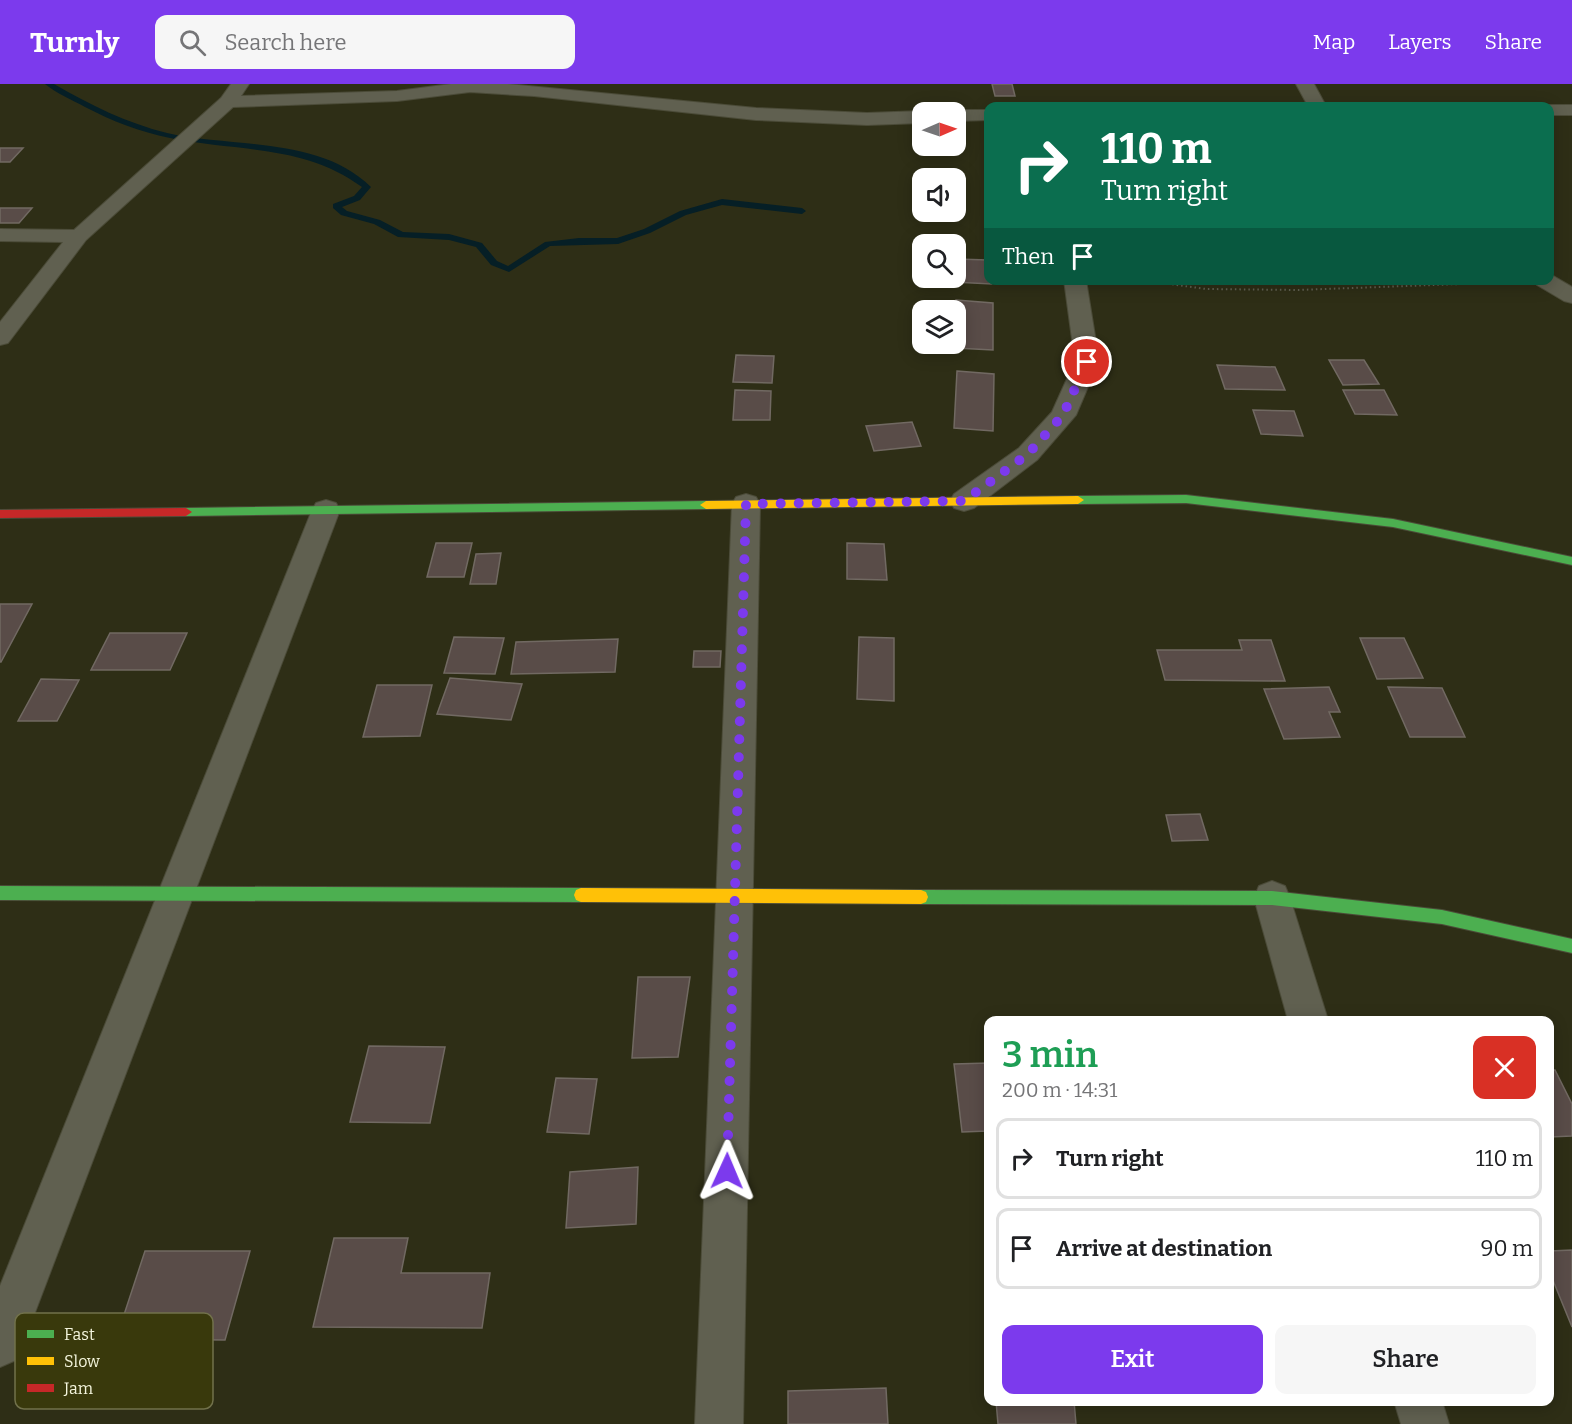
<!DOCTYPE html>
<meta charset="utf-8">
<style>
:root{--surface:#fff;--page:#f6f6f6;--text:#202124;--muted:#757577;--line:#e0e0e0;--accent:#7c3aed}
body{margin:0;font-family:Bitter,serif;background:var(--page);color:var(--text);height:100vh;display:flex;flex-direction:column;font-size:22px;white-space:nowrap}
*{box-sizing:border-box;margin:0}
p{font-size:20px;color:var(--muted)}
.icon{flex:none;width:33px;height:33px;fill:none;stroke:currentColor;stroke-width:2;stroke-linecap:round;stroke-linejoin:round}
.map{position:relative;flex:1;overflow:hidden}
.drawer{position:absolute;left:984px;top:932px;width:570px;height:390px;display:flex;flex-direction:column;background:var(--surface);border-radius:12px;box-shadow:0 3px 15px #0003}
.drawer>*{flex:none}
.guide{position:absolute;left:984px;top:18px;width:570px;height:183px;border-radius:12px;box-shadow:0 3px 15px #0003;background:#0b6e4f;color:#fff;overflow:hidden}
.needle{width:39px;rotate:88deg}
.controls{position:absolute;left:912px;top:18px;display:grid;gap:12px}
.controls a{display:grid;place-items:center;width:54px;height:54px;border-radius:12px;background:var(--surface);box-shadow:0 3px 15px #0003;font-size:30px}
.pin{position:absolute;display:grid;place-items:center;width:51px;height:51px;color:#fff;margin:-26px;border:3px solid #fff;border-radius:50%;box-shadow:0 2px 6px #0007}
.me{position:absolute;width:66px;margin:-33px;rotate:1deg;stroke-linejoin:round;filter:drop-shadow(0 0 4px #0008)}
.turn{display:flex;align-items:center;gap:21px;height:126px;padding:0 18px;font-size:27px}
.turn .icon{width:78px;height:78px;stroke-width:2.5}
.turn b{display:block;font-size:42px;line-height:51px}
.then{display:flex;align-items:center;height:57px;padding:0 18px;background:#0003;gap:12px;font-size:22px}
.round{display:grid;place-items:center;flex:none;width:63px;height:63px;border-radius:12px;background:var(--page)}
.overview{display:flex;align-items:center;justify-content:space-between;height:102px;padding:0 18px}
h1{font-size:36px;font-weight:600;line-height:45px;color:#1e9e55}
.primary-button{display:flex;gap:12px;margin-top:auto;padding:12px 18px}
.primary-button a{flex:1;height:69px;border-radius:12px;background:var(--accent);color:#fff;font-size:24px;font-weight:600;line-height:69px;text-align:center}
.primary-button a+a{background:var(--page);color:var(--text)}
ul{padding:0;list-style:none}
li{display:flex;align-items:center;gap:18px;height:81px;margin:0 12px 9px;padding:0 6px;border:3px solid var(--line);border-radius:12px}
li div{flex:1}
li b{display:block;font-size:22px}
li em{font-style:normal}
header{display:flex;align-items:center;gap:36px;box-sizing:border-box;height:84px;padding:0 30px;background:var(--accent);color:#fff}
header strong{font-size:28px}
nav{display:flex;gap:33px;margin-inline-start:auto;font-size:21px}
.search{width:420px;height:54px;background:var(--page);display:flex;align-items:center;gap:15px;box-sizing:border-box;padding:0 21px;border-radius:12px;color:var(--muted);font-size:22px}
.map>svg:first-child{display:block}
.lines{fill:none;stroke-linecap:round;stroke-linejoin:round}
.stream{fill:#061f26;fill-rule:evenodd}
.building{fill:#594c48;stroke:#716962;stroke-width:1.5}
.street-casing{stroke:#4b4b38;stroke-width:2}
.fast-casing{stroke:#4b4b38;stroke-width:2}
.slow-casing{stroke:#4b4b38;stroke-width:2}
.jam-casing{stroke:#4b4b38;stroke-width:2}
.path{stroke:#626252;stroke-width:2;stroke-dasharray:1.5 3;stroke-linecap:butt}
.street{fill:#606050;fill-rule:evenodd}
.fast{fill:#4caf50;fill-rule:evenodd}
.slow{fill:#ffc107;fill-rule:evenodd}
.jam{fill:#c62828;fill-rule:evenodd}
.route{stroke:#7c3aed;stroke-width:10;stroke-dasharray:0 18}
.key{fill:#39390c;stroke:#71714b;stroke-width:1.5}
.key-label{font-size:16px;fill:#f4f5dd}
</style>
<header>
<strong>Turnly</strong>
<div class="search"><svg class="icon" aria-label="search" viewBox="0 0 24 24"><circle cx="10" cy="10" r="6"/><path d="M15 15l6 6"/></svg>Search here</div>
<nav><a>Map</a><a>Layers</a><a>Share</a></nav>
</header>
<div class="map">
<svg width="1572" height="1340" viewBox="0 0 1572 1340">
<rect width="100%" height="100%" fill="#2e2e16"/>
<g class="lines">
<path class="stream" d="M 45,0 L 54,0 C 90,21 127,39 167,49 C 233,64 319,52 371,103 L 360,116 L 342,123 L 347,127 L 380,136 L 403,148 L 449,150 L 482,159 L 497,177 L 508,182 L 545,158 L 579,154 L 617,154 L 644,145 L 680,127 L 722,115 L 802,124 L 806,127 L 802,130 L 722,121 L 686,131 L 650,149 L 618,160 L 550,162 L 509,188 L 491,181 L 476,163 L 449,156 L 398,153 L 374,140 L 341,131 L 333,124 L 333,120 L 354,112 L 362,103 C 304,60 238,68 170,54 C 140,48 112,37 85,23 C 72,16 56,9 45,0 Z"/>
</g>
<g class="building">
<polygon points="992,0 1012,0 1015,12 995,12"/>
<polygon points="0,64 23,64 10,78 0,78"/>
<polygon points="0,124 32,124 19,139 0,139"/>
<polygon points="956,175 988,176 988,196 991,200 953,198 953,194 956,194"/>
<polygon points="1247,196 1278,196 1280,200 1248,200"/>
<polygon points="956,216 993,219 993,266 955,264"/>
<polygon points="736,271 774,272 772,299 733,298"/>
<polygon points="1329,276 1364,276 1379,300 1343,301"/>
<polygon points="1217,281 1275,283 1285,306 1225,305"/>
<polygon points="957,287 994,290 993,347 954,344"/>
<polygon points="735,306 771,307 770,336 733,336"/>
<polygon points="1343,306 1384,306 1397,331 1355,330"/>
<polygon points="1253,326 1294,327 1303,352 1261,350"/>
<polygon points="912,338 921,362 874,367 866,342"/>
<polygon points="436,459 472,459 464,493 427,493"/>
<polygon points="847,459 884,460 887,496 847,495"/>
<polygon points="501,469 496,500 470,500 476,470"/>
<polygon points="0,520 32,520 1,578 0,578"/>
<polygon points="110,549 187,549 170,586 91,586"/>
<polygon points="454,553 504,554 495,590 444,589"/>
<polygon points="859,553 894,554 894,617 857,615"/>
<polygon points="1360,554 1404,554 1423,594 1377,595"/>
<polygon points="618,555 615,588 511,590 516,558"/>
<polygon points="1239,556 1271,556 1285,597 1165,596 1157,566 1242,566"/>
<polygon points="694,567 721,567 720,583 693,583"/>
<polygon points="450,594 522,600 511,636 437,630"/>
<polygon points="41,595 79,596 57,637 18,637"/>
<polygon points="377,601 432,601 420,652 363,653"/>
<polygon points="1329,603 1340,628 1329,628 1340,653 1284,655 1264,605"/>
<polygon points="1388,603 1442,604 1465,653 1410,653"/>
<polygon points="1200,730 1208,756 1172,757 1166,731"/>
<polygon points="638,893 690,893 678,973 632,974"/>
<polygon points="369,962 445,963 430,1039 350,1038"/>
<polygon points="988,979 988,1047 962,1048 954,980"/>
<polygon points="1550,986 1555,986 1572,1020 1572,1052 1550,1053"/>
<polygon points="556,994 597,995 589,1050 547,1048"/>
<polygon points="638,1083 636,1140 566,1144 570,1088"/>
<polygon points="334,1154 408,1154 401,1189 490,1189 482,1244 313,1243"/>
<polygon points="1572,1166 1572,1243 1550,1189 1550,1167"/>
<polygon points="145,1167 250,1167 225,1256 116,1255"/>
<polygon points="886,1304 888,1340 788,1340 788,1307"/>
<polygon points="996,1317 1074,1317 1076,1340 998,1340"/>
</g>
<g class="lines">
<g class="street-casing">
<g id="street">
<polygon points="231,0 249,0 241,12 397,7 451,0 508,0 756,24 867,29 922,27 926,28 922,28 922,39 867,41 756,36 534,12 470,8 397,17 233,23 86,156 8,259 0,261 0,238 63,158 0,157 0,145 74,146 221,14"/>
<polygon points="1296,0 1314,0 1326,22 1308,22"/>
<polygon points="1550,21 1572,21 1572,31 1550,31 1550,22 1543,22"/>
<polygon points="956,26 988,26 988,36 956,37 956,28 949,28"/>
<polygon points="1550,190 1572,203 1572,219 1564,217 1537,201 1534,196 1550,196"/>
<polygon points="1064,196 1086,196 1099,277 1076,331 1037,376 974,424 964,427 954,424 950,417 954,410 1019,364 1052,328 1075,277"/>
<polygon points="746,410 756,413 760,420 743,1340 695,1340 732,420 736,413"/>
<polygon points="326,416 336,419 340,426 23,1260 16,1276 0,1283 0,1202 312,426 316,419"/>
<polygon points="1272,797 1285,802 1290,814 1328,936 1288,936 1254,814 1259,802"/>
<polygon points="1394,1317 1442,1317 1449,1340 1401,1340"/>
</g>
</g>
<g class="fast-casing">
<g id="fast">
<polygon points="1186,411 1393,435 1572,473 1572,481 1393,443 1186,419 1078,420 1072,416 1078,412"/>
<polygon points="706,417 712,421 706,425 186,432 180,428 186,424"/>
<polygon points="0,802 581,804 586,806 588,811 586,816 581,818 0,816"/>
<polygon points="921,806 1272,807 1442,826 1572,855 1572,869 1442,840 1272,821 921,820 916,818 914,813 916,808"/>
</g>
</g>
<g class="slow-casing">
<g id="slow">
<polygon points="1078,412 1084,416 1078,420 706,425 700,421 706,417"/>
<polygon points="581,804 921,806 926,808 928,813 926,818 921,820 581,818 576,816 574,811 576,806"/>
</g>
</g>
<g class="jam-casing">
<polygon id="jam" points="186,424 192,428 186,432 0,434 0,426"/>
</g>
<polyline class="path" points="1141,196 1206,205 1298,206 1515,198"/>
<use href="#street" class="street"/>
<use href="#fast" class="fast"/>
<use href="#slow" class="slow"/>
<use href="#jam" class="jam"/>
</g>
<g class="lines">
<polyline class="route" points="727,1087 746,420 964,417 1028,370 1063,331 1087,278"/>
</g>
<rect x="15" y="1229" width="198" height="96" rx="9" class="key"/>
<rect x="27" y="1246" width="27" height="8" fill="#4caf50"/>
<rect x="27" y="1273" width="27" height="8" fill="#ffc107"/>
<rect x="27" y="1300" width="27" height="8" fill="#c62828"/>
<g class="key-label">
<text x="64" y="1256">Fast</text>
<text x="64" y="1283">Slow</text>
<text x="64" y="1310">Jam</text>
</g>
</svg>
<div class="controls">
<a><svg class="needle" viewBox="-14 -14 28 28"><path d="M0-13l5 13h-10z" fill="#e53935"/><path d="M0 13l5-13h-10z" fill="#757577"/></svg></a>
<a><svg class="icon" aria-label="sound" viewBox="0 0 24 24"><path d="M4 9h4l5-4v14l-5-4H4zM17 9q2 3 0 6"/></svg></a>
<a><svg class="icon" aria-label="search" viewBox="0 0 24 24"><circle cx="10" cy="10" r="6"/><path d="M15 15l6 6"/></svg></a>
<a><svg class="icon" aria-label="layers" viewBox="0 0 24 24"><path d="M12 4l9 5-9 5-9-5zM3 14l9 5 9-5"/></svg></a>
</div>
<div class="pin" style="left:1087px;top:278px;background:#d93025"><svg class="icon" aria-label="arrive" viewBox="0 0 24 24"><path d="M6 21V4h12l-3 4 3 4H6"/></svg></div>
<svg class="me" style="left:727px;top:1087px" viewBox="-20 -20 40 40"><path d="M0-17L14 15 0 8-14 15z" fill="#7c3aed" stroke="#fff" stroke-width="4"/></svg>
<div class="guide">
<div class="turn"><svg class="icon" aria-label="right" viewBox="0 0 24 24"><path d="M7 20v-9h11M14 6l5 5-5 5"/></svg><div><b>110 m</b>Turn right</div></div>
<div class="then">Then<svg class="icon" aria-label="arrive" viewBox="0 0 24 24"><path d="M6 21V4h12l-3 4 3 4H6"/></svg></div>
</div>
<section class="drawer">
<div class="overview"><div><h1>3 min</h1><p>200 m · 14:31</p></div><a class="round" style="background:#d93025;color:#fff"><svg class="icon" aria-label="close" viewBox="0 0 24 24"><path d="M6 6l12 12M18 6L6 18"/></svg></a></div>
<ul>
<li><svg class="icon" aria-label="right" viewBox="0 0 24 24"><path d="M7 20v-9h11M14 6l5 5-5 5"/></svg><div><b>Turn right</b></div><em>110 m</em></li>
<li><svg class="icon" aria-label="arrive" viewBox="0 0 24 24"><path d="M6 21V4h12l-3 4 3 4H6"/></svg><div><b>Arrive at destination</b></div><em>90 m</em></li>
</ul>
<div class="primary-button"><a>Exit</a><a>Share</a></div>
</section>
</div>
